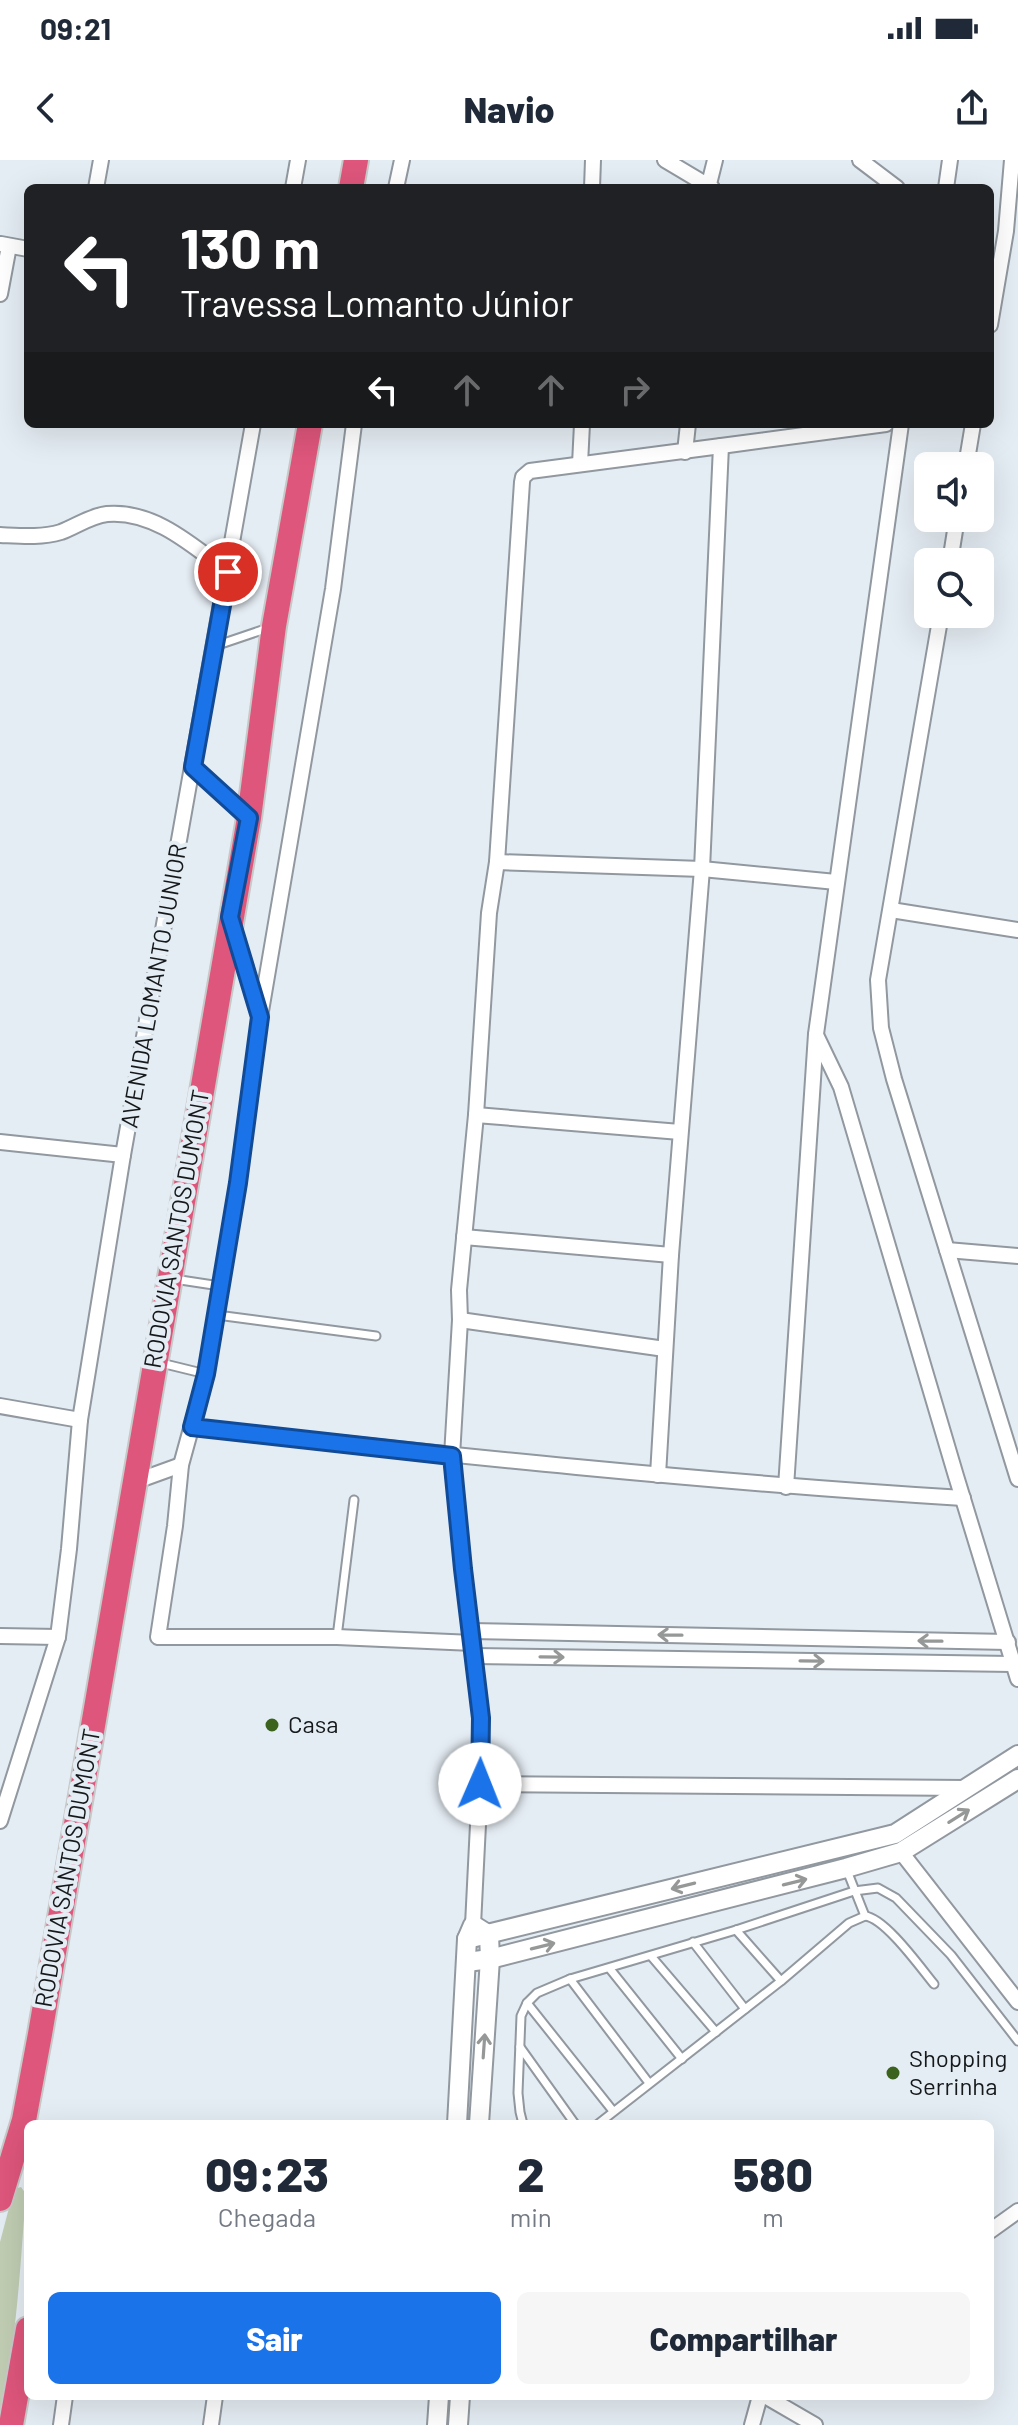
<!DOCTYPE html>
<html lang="pt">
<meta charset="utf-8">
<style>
:root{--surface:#fff;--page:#f6f6f7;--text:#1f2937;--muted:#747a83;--accent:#1a73e8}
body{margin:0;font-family:Barlow,sans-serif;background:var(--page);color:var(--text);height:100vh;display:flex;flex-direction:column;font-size:30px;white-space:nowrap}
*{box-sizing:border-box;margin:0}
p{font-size:26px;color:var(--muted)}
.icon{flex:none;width:44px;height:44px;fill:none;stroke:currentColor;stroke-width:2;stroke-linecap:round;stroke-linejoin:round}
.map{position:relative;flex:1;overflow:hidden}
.panel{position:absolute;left:24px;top:1960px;width:970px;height:280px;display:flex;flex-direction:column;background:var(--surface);border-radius:12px;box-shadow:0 8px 32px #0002}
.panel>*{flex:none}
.banner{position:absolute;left:24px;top:24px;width:970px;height:244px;border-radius:12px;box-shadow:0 8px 32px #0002;background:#202124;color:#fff;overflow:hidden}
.tools{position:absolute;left:914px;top:292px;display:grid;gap:16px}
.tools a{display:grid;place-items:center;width:80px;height:80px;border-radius:12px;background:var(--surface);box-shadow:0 8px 32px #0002;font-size:40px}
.pin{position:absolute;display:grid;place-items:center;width:68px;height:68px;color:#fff;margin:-34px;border:4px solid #fff;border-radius:50%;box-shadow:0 2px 8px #0007}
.me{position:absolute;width:88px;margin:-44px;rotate:1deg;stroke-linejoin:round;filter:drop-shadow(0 0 6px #0008)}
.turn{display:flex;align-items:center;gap:28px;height:168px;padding:0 24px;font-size:36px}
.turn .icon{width:104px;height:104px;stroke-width:2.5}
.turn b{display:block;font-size:56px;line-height:68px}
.lanes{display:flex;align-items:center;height:76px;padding:0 24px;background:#0003;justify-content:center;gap:40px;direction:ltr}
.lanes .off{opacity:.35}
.eta{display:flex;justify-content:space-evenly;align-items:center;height:136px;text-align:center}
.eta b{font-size:48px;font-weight:800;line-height:56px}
.primary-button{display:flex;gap:16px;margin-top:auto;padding:16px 24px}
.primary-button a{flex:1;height:92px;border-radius:12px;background:var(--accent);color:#fff;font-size:32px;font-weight:800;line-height:92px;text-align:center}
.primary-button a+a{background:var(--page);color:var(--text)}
.status{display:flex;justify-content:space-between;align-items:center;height:56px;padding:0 40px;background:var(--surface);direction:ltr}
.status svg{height:22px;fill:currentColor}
header{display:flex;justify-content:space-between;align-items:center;height:104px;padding:0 24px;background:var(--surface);font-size:36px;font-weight:800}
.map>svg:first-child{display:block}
.green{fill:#c0cdb2}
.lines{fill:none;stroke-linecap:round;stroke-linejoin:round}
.lane-casing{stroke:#91989f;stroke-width:11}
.street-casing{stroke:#91989f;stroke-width:18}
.secondary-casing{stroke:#91989f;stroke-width:22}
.highway-casing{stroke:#c7c8c8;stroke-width:28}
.lane{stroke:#fff;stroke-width:7}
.street{stroke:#fff;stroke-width:14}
.secondary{stroke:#fff;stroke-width:18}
.highway{stroke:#de567b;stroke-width:24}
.oneway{stroke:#969898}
.route-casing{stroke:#114b97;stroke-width:20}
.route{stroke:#1a73e8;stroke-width:14}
.poi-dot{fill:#3c631e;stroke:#e5edf4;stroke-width:3}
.labels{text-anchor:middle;stroke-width:8;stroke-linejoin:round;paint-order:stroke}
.street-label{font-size:24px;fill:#16191b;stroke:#e5edf4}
.poi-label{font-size:24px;fill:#16191b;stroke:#e5edf4;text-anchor:start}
</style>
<div class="status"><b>09:21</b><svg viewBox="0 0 49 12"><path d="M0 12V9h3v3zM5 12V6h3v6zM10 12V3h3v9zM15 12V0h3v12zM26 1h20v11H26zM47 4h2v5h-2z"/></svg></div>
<header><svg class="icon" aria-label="back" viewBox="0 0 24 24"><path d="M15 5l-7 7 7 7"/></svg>Navio<svg class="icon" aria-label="share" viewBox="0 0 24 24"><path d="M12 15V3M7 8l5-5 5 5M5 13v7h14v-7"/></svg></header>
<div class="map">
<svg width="1018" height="2265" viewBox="0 0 1018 2265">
<rect width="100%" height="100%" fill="#e5edf4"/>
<path class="green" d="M 21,2027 L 26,2034 C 20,2106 17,2182 0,2253 L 0,2082 L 14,2029 Z"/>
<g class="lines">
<g class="lane-casing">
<g id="lane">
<polyline points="215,486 268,468"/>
<polyline points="193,607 244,654"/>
<polyline points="236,778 258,851"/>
<polyline points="174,1119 220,1126"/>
<polyline points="217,1155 376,1176"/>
<polyline points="161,1203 206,1214"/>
<polyline points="337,1477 354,1340"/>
<path d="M 865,1756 C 885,1758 920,1807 934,1824"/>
<polyline points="736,1770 781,1821"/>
<polyline points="693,1782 745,1849"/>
<polyline points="651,1796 716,1872"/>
<polyline points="610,1809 682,1899"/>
<polyline points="570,1819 649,1923"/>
<polyline points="527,1843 613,1951"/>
<polyline points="520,1887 575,1964"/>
<polyline points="523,1964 520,1952 518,1933 521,1856 527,1843 537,1833 570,1819 736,1770 854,1731 878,1728 896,1738 951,1795 1018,1881"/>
<polyline points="598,1964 781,1821 849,1763 865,1756 846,1708"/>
</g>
</g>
<g class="street-casing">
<g id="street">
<polyline points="665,0 712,28"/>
<polyline points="860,0 897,28"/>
<polyline points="96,28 101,0"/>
<polyline points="293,28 298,0"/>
<polyline points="396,28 402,0"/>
<polyline points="592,28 593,0"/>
<polyline points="708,28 715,0"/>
<polyline points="946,28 950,0"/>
<polyline points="1,84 28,89"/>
<polyline points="0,134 9,86"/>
<polyline points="990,165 1006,71 1012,0"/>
<polyline points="354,264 333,429 260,857 238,1023 206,1214 181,1305 175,1366 158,1477 337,1477 473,1483"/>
<polyline points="685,292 688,264"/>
<polyline points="580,304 582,264"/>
<polyline points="966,306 973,264"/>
<path d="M 0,375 C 21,376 41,378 61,372 C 77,366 90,356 107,354 C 154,350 193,386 228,412"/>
<polyline points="950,402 957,358"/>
<polyline points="941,454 878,820 881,868 894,919 1018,1319"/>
<polyline points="497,702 702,709 836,722"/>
<polyline points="891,750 1018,770"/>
<polyline points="816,875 841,927 956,1316 1018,1519"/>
<polyline points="476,955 680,972"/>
<polyline points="0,982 123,995"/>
<polyline points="464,1077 671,1095"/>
<polyline points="947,1090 1018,1096"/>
<polyline points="460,1160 665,1189"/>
<polyline points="0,1246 80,1260"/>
<path d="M 192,1267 C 448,1295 705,1322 963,1338"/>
<polyline points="658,1315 671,1095 702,709 721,286 886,264"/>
<polyline points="134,1322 181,1305"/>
<polyline points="786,1327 816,874 901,264"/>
<polyline points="471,1471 1008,1482"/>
<polyline points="0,1476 58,1477"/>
<polyline points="474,1496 1012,1504"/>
<polyline points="480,1624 966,1628"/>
<polyline points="0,1661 58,1477 69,1389 80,1260 123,995 253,264"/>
<polyline points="901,1692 1018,1842"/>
<polyline points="473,1765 480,1624 481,1558 463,1409 452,1296 460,1160 459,1130 476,955 489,753 497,702 522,322 523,317 530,311 721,286"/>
<polyline points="990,2071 1018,2051"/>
<polyline points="765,2236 815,2265"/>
<polyline points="61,2265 65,2236"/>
<polyline points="211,2265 215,2236"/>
<polyline points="752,2265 760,2236"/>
</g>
</g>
<g class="secondary-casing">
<g id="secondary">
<polyline points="467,1779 895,1674 1018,1595"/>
<polyline points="467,1802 490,1799 846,1708 901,1692 1018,1619"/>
<polyline points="457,1964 467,1779 473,1765 489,1775 490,1799 479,1964"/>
<polyline points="437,2265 439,2236"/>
<polyline points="458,2265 460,2236"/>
</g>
</g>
<g class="highway-casing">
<g id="highway">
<polyline points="351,28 356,0"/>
<polyline points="0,2039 24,1960 40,1874 249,658 274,466 310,264"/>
<polyline points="11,2265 28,2169"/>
</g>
</g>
<use href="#lane" class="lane"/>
<use href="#street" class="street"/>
<use href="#secondary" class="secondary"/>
<use href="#highway" class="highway"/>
</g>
<defs><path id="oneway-shaft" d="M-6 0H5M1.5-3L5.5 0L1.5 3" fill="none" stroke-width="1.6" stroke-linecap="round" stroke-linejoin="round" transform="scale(2)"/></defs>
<g class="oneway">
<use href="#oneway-shaft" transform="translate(670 1475) rotate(-179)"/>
<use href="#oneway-shaft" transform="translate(930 1481) rotate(-179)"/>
<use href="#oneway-shaft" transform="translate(552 1497) rotate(1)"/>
<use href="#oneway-shaft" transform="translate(812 1501) rotate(1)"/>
<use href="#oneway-shaft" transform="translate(959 1656) rotate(-32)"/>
<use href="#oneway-shaft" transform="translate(795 1722) rotate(-14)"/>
<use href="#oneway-shaft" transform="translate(683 1726) rotate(166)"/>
<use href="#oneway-shaft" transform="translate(543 1786) rotate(-14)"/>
<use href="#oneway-shaft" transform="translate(484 1886) rotate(-86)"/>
</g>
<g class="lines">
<g class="route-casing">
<polyline id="route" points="228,412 193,607 249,658 230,757 260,857 238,1023 206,1214 192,1267 452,1296 463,1409 481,1558 480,1624"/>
</g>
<use href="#route" class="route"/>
</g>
<g class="poi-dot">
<circle cx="272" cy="1565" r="8"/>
<circle cx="893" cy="1913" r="8"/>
</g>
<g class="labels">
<g class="street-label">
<text transform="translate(154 826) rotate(-80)" y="8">AVENIDA LOMANTO JUNIOR</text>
<text transform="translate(177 1069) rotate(-80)" y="8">RODOVIA SANTOS DUMONT</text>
<text transform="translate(68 1708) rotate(-80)" y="8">RODOVIA SANTOS DUMONT</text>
</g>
<g class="poi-label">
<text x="288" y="1573">Casa</text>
<text x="909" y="1907">Shopping<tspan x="909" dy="28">Serrinha</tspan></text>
</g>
</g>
</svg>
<div class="tools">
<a><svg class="icon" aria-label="sound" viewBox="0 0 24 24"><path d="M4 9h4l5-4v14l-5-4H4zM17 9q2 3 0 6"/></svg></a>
<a><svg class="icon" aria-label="search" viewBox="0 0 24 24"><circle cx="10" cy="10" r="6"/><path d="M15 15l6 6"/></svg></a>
</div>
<div class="pin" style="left:228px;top:412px;background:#d93025"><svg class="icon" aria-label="arrive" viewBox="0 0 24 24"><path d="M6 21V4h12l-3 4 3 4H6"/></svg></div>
<svg class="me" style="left:480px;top:1624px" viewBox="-20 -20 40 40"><circle r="19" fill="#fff"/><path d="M0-13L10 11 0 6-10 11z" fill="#1a73e8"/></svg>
<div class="banner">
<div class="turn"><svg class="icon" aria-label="left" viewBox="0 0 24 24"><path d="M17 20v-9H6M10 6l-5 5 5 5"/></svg><div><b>130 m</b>Travessa Lomanto Júnior</div></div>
<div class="lanes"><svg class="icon" aria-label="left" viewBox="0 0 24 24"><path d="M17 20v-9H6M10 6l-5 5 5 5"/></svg><svg class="icon off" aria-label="ahead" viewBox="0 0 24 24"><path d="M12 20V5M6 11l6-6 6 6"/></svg><svg class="icon off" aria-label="ahead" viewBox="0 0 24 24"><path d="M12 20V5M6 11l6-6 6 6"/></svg><svg class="icon off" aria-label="right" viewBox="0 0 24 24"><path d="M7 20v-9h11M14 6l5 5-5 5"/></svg></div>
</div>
<section class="panel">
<div class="eta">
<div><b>09:23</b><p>Chegada</p></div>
<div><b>2</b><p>min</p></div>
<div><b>580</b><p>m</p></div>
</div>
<div class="primary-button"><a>Sair</a><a>Compartilhar</a></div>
</section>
</div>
